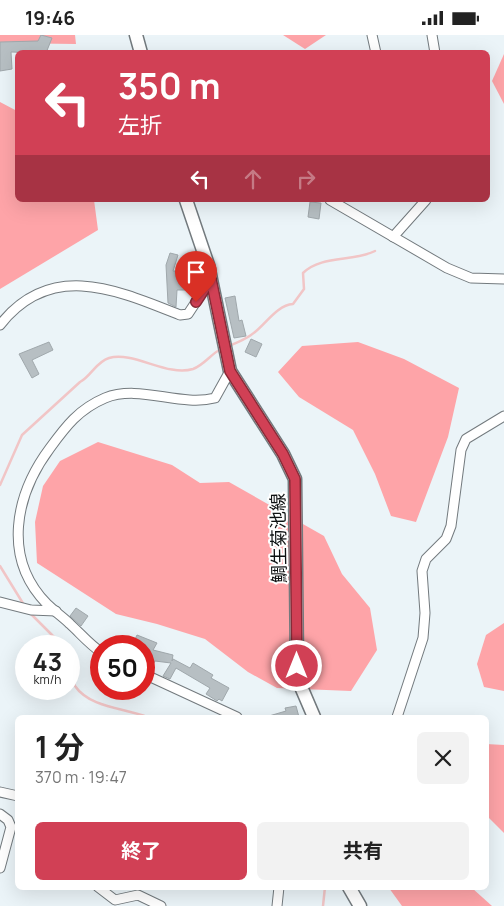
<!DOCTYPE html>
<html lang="ja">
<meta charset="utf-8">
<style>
:root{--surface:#fff;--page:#f2f2f2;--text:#222;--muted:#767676;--accent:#d14055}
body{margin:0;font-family:Manrope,"Noto Sans JP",sans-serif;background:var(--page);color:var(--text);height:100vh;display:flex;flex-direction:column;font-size:19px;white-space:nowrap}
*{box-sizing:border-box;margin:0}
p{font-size:16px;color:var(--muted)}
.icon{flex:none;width:28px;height:28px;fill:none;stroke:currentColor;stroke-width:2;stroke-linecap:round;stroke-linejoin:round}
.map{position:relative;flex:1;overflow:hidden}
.drawer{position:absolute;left:15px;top:680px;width:474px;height:175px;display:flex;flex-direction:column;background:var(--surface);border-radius:8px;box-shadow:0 5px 20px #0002}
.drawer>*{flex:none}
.guide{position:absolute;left:15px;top:15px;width:475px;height:152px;border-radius:8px;box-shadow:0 5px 20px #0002;background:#d14055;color:#fff;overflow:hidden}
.speed{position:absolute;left:15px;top:600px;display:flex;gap:10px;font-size:25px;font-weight:700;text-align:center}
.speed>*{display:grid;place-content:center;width:65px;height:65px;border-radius:50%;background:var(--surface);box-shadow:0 5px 20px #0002;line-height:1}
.speed small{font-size:12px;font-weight:400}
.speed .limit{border:8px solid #d22;background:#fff;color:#111}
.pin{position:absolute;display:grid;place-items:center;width:42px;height:42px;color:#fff;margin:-51px -21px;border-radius:50% 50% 50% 0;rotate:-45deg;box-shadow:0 0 5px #0007}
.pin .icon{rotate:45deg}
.me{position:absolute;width:55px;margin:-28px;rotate:0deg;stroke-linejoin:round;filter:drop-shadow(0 0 4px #0008)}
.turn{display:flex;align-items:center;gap:18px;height:105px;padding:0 20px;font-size:22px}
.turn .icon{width:65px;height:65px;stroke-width:2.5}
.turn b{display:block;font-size:35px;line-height:42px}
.lanes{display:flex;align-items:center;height:48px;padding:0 20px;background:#0003;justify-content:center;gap:25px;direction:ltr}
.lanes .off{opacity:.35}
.round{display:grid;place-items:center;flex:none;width:52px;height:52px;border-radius:8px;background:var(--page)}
.head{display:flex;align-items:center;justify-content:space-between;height:85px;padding:0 20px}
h1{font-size:30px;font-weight:700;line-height:38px}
.action{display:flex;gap:10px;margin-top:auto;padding:10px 20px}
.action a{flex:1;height:58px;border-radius:8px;background:var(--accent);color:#fff;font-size:20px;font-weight:700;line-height:58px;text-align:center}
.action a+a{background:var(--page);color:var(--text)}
.status{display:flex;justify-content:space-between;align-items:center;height:35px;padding:0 25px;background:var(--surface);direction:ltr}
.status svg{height:14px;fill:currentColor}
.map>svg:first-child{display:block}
.green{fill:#fea4a8}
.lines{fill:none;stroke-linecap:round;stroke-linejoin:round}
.stream{stroke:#f1c5c6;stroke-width:2.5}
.building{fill:#b7bfc3;stroke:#a0a8ac}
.minor-casing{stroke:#737a7e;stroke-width:11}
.secondary-casing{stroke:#737a7e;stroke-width:15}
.minor{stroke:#fff;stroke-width:9}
.secondary{stroke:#fff;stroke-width:12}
.route-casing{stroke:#882a37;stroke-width:12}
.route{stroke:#d14055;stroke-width:9}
.labels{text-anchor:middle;stroke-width:4;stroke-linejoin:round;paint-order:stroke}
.street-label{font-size:18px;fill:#0e1112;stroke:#fff}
</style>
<div class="status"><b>19:46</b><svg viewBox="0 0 49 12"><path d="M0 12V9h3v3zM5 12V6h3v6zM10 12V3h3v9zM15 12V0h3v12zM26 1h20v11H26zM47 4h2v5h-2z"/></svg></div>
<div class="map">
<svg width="504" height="871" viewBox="0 0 504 871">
<rect width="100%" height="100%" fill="#ebf4f8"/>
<g class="green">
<polygon points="0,0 75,0 76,9 0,8"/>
<polygon points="283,0 326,0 305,14"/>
<polygon points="504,19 504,69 492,46"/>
<polygon points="0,67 17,76 18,165 94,165 98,195 0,254"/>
<polygon points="358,307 404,324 459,353 448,402 416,487 391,481 375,439 353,395 299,362 278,337 302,311"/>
<polygon points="98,407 172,430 200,448 229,447 324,501 342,539 370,573 377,615 351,656 277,653 248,637 205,604 157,589 116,579 37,528 35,487 43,451 60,426"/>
<polygon points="504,588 504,656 484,652 477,629 486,600"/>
<polygon points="486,709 504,710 504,798 486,780"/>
<polygon points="389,853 472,853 492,871 402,871"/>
</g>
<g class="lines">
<g class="stream">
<path d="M 229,311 C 236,308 244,305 251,300 C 264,292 276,270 293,269 L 304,254 L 303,238 C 321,220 353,227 375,216"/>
<path d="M 0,450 L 22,400 L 80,347 C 91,341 96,327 109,323 C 134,316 167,342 193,334 C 204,330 211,319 221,314"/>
<polyline points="0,531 24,570"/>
<polyline points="30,578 63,611"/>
<path d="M 69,620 C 73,629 70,642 75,651 C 90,673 125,673 147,682"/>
<polyline points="323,871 325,852"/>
</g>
</g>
<g class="building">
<polygon points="41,0 52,3 46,18 11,17 12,34 0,36 0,7 38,6"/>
<polygon points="310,167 321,168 319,184 308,182"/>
<polygon points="170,218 178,220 173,236 181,236 181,242 187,242 188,255 177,255 176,272 168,268 166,230"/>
<polygon points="235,261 239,286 242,285 246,301 234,303 225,263"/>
<polygon points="251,304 262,309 256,322 245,317"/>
<polygon points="49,307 53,315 32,325 39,339 32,343 19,319"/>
<polygon points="76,573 88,581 81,591 70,581"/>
<polygon points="137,600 157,608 153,615 173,620 172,626 173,624 190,633 193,628 213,640 211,643 229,653 222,666 219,664 217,666 206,659 210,653 176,633 170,644 163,641 171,628 155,626 150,635 144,633 147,626 144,624 144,611 132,611"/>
<polygon points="296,671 299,682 269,682 269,681 286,676 285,673"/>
</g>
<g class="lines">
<g class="minor-casing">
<g id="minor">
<polyline points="372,0 376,18"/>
<polyline points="432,0 435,18"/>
<polyline points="330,165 447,233 471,243 504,244"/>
<polyline points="393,202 426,165"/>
<path d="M 0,290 C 51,225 117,255 180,280 L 188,279 L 211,244"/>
<polyline points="0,567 31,575 56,576"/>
<path d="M 101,617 C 90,610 80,598 70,589 C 63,582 54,576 47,569 C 2,523 15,460 50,413 C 66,391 79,374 105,363 C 140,349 179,372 215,363 L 230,336"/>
<polyline points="144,639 237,682"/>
<polyline points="397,682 423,603 425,578 422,536 426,524 446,504 451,491 461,415 466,404 504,381"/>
<polyline points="0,757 18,761"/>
<polyline points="0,779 8,785 11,792 0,833"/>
<polyline points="98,852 115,865 138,860 161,871"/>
<polyline points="277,871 279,852"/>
</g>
</g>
<g class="secondary-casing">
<g id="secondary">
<polyline points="136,0 141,18"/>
<polyline points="186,165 208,230 230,336 283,419 295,444 297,631 302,654 314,682"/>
<polyline points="349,852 360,871"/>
</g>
</g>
<use href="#minor" class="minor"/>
<use href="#secondary" class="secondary"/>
</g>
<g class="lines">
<g class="route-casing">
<polyline id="route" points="196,267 211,244 230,336 283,419 295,444 297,631"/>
</g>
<use href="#route" class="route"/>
</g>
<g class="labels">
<g class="street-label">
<text transform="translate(279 503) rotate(-91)" y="6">鯛生菊池線</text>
</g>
</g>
</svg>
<div class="speed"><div>43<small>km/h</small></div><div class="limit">50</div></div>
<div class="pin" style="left:196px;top:267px;background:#d93025"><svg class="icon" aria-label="arrive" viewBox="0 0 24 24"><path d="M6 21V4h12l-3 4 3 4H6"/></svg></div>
<svg class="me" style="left:297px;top:631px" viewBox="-20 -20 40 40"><circle r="17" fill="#d14055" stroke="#fff" stroke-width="3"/><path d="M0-11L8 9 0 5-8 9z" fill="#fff"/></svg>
<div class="guide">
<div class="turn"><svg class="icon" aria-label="left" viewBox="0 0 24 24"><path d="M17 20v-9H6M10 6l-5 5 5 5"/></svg><div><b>350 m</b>左折</div></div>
<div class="lanes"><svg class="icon" aria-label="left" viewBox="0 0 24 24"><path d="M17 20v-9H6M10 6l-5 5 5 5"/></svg><svg class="icon off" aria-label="ahead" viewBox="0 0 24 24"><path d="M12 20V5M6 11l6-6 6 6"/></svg><svg class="icon off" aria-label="right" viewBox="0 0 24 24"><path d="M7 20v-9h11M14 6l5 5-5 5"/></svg></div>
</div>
<section class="drawer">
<div class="head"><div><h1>1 分</h1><p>370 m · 19:47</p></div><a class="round"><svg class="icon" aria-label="close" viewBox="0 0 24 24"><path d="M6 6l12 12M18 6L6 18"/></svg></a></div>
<div class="action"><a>終了</a><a>共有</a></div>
</section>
</div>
